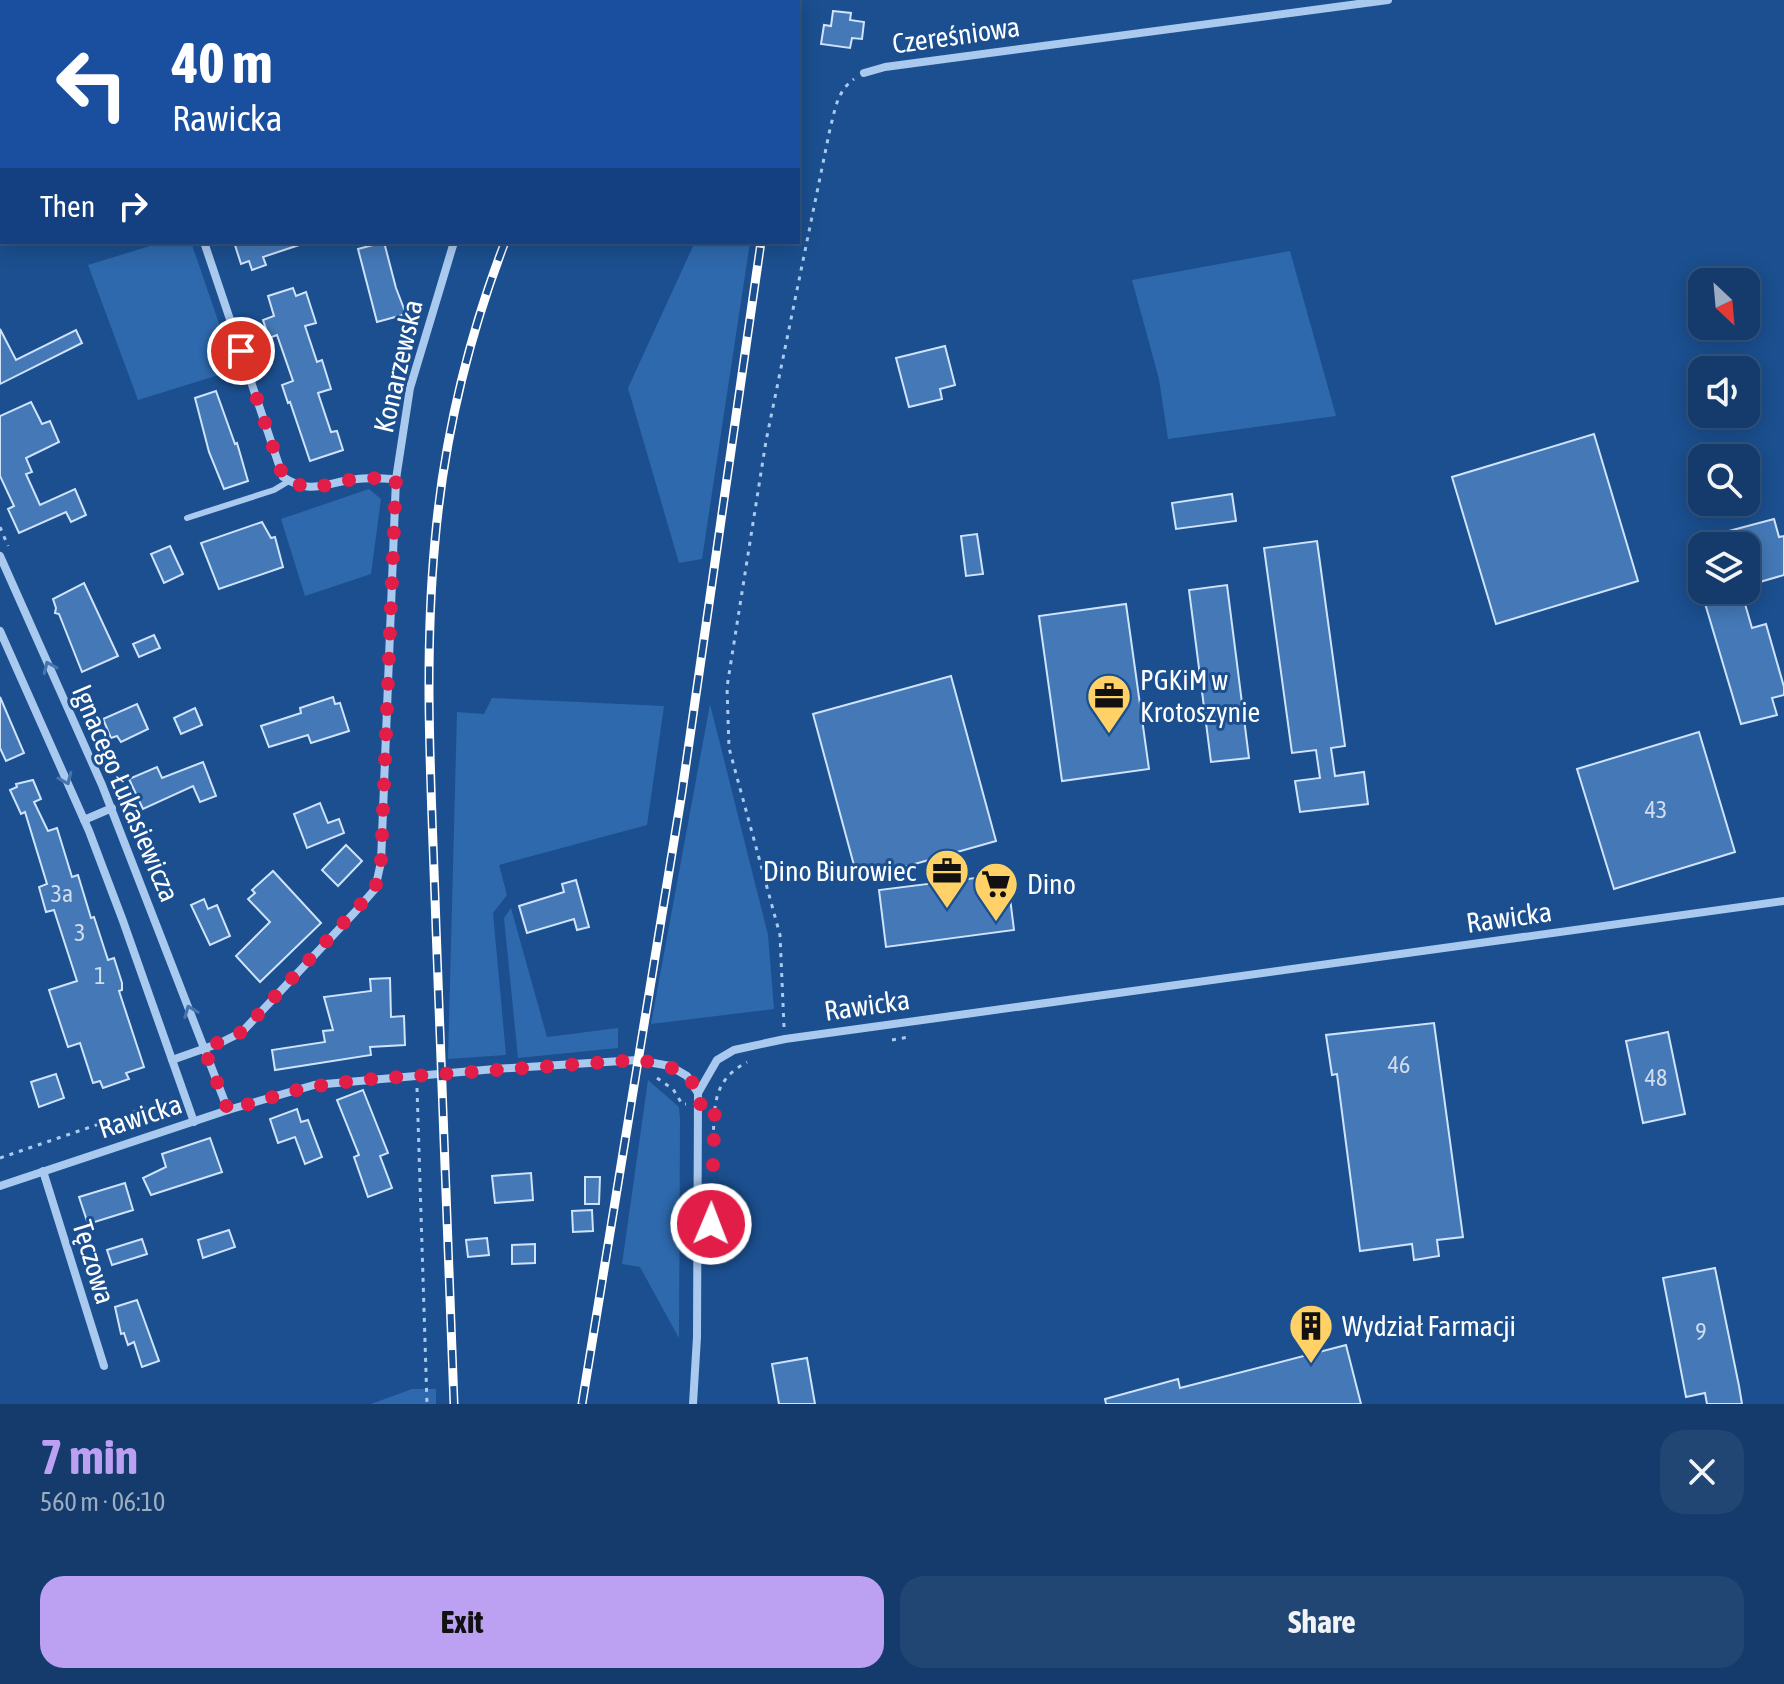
<!DOCTYPE html>
<meta charset="utf-8">
<style>
:root{--surface:#143b6b;--page:#214673;--text:#f1f3f6;--muted:#9dadc1;--line:#33557e;--accent:#bca0f2}
body{margin:0;font-family:"Asap Condensed",sans-serif;background:var(--page);color:var(--text);height:100vh;display:flex;flex-direction:column;font-size:30px;white-space:nowrap}
*{box-sizing:border-box;margin:0}
p{font-size:26px;color:var(--muted)}
.icon{flex:none;width:44px;height:44px;fill:none;stroke:currentColor;stroke-width:2;stroke-linecap:round;stroke-linejoin:round}
.map{position:relative;height:1404px;overflow:hidden}
.sheet{display:flex;flex-direction:column;background:var(--surface);flex:1}
.sheet>*{flex:none}
.hud{position:absolute;left:0px;top:0px;width:800px;height:244px;box-shadow:0 4px 20px #0003,0 0 0 2px var(--line);background:#1a4fa0;color:#fff;overflow:hidden}
.needle{width:52px;rotate:154deg}
.controls{position:absolute;left:1688px;top:268px;display:grid;gap:16px}
.controls a{display:grid;place-items:center;width:72px;height:72px;border-radius:16px;background:var(--surface);box-shadow:0 4px 20px #0003,0 0 0 2px var(--line);font-size:40px}
.pin{position:absolute;display:grid;place-items:center;width:68px;height:68px;color:#fff;margin:-34px;border:4px solid #fff;border-radius:50%;box-shadow:0 2px 8px #0007}
.me{position:absolute;width:88px;margin:-44px;rotate:1deg;stroke-linejoin:round;filter:drop-shadow(0 0 6px #0008)}
.turn{display:flex;align-items:center;gap:28px;height:168px;padding:0 40px;font-size:36px}
.turn .icon{width:104px;height:104px;stroke-width:2.5}
.turn b{display:block;font-size:56px;line-height:68px}
.then{display:flex;align-items:center;height:76px;padding:0 40px;background:#0003;gap:16px;font-size:30px}
.round{display:grid;place-items:center;flex:none;width:84px;height:84px;border-radius:24px;background:var(--page)}
.summary{display:flex;align-items:center;justify-content:space-between;height:136px;padding:0 40px}
h1{font-size:48px;font-weight:700;line-height:60px;color:var(--accent)}
.cta{display:flex;gap:16px;margin-top:auto;padding:16px 40px}
.cta a{flex:1;height:92px;border-radius:24px;background:var(--accent);color:#111;font-size:32px;font-weight:700;line-height:92px;text-align:center}
.cta a+a{background:var(--page);color:var(--text)}
.map>svg:first-child{display:block}
.green{fill:#2e69ad}
.building{fill:#4478b7;stroke:#cfe3fa;stroke-width:2}
.lines{fill:none;stroke-linecap:round;stroke-linejoin:round}
.path{stroke:#a9c9ee;stroke-width:3;stroke-dasharray:4 6;stroke-linecap:butt}
.lane{stroke:#a9c9ee;stroke-width:6}
.street{stroke:#a9c9ee;stroke-width:8}
.rail-casing{stroke:#fff;stroke-width:9}
.rail{stroke:#1b4f8f;stroke-width:6;stroke-dasharray:18;stroke-linecap:butt}
.oneway{stroke:#4674ac}
.route{stroke:#e11d48;stroke-width:14;stroke-dasharray:0 25.2}
.labels{text-anchor:middle;stroke-width:6;stroke-linejoin:round;paint-order:stroke}
.number-label{font-size:24px;fill:#d0dded}
.street-label{font-size:28px;fill:#fff;stroke:#1b4f8f}
.poi-label{font-size:28px;fill:#fff;stroke:#1b4f8f;text-anchor:start}
</style>
<div class="map">
<svg width="1784" height="1404" viewBox="0 0 1784 1404">
<rect width="100%" height="100%" fill="#1b4f8f"/>
<g class="green">
<rect x="358" y="0" width="139" height="2"/>
<polygon points="163,242 191,242 235,370 138,400 88,265"/>
<polygon points="695,242 750,242 702,559 679,563 628,388"/>
<polygon points="1290,251 1336,416 1168,439 1159,379 1132,280"/>
<polygon points="369,489 381,499 371,574 305,596 281,519"/>
<polygon points="492,698 664,706 647,825 499,865 507,895 493,913 506,1055 448,1059 457,712 484,714"/>
<polygon points="710,704 768,935 774,1009 651,1024"/>
<polygon points="511,908 547,1037 618,1028 618,1048 518,1058 504,918"/>
<polygon points="648,1080 679,1107 680,1119 679,1338 640,1267 622,1264"/>
<polygon points="412,1389 436,1389 436,1404 371,1404"/>
</g>
<g class="building">
<polygon points="833,11 851,13 850,20 864,22 862,39 852,38 850,48 821,44 824,25 831,26"/>
<polygon points="234,242 298,242 299,245 263,257 266,265 252,270 249,261 241,264"/>
<polygon points="384,242 396,288 406,314 377,322 358,249"/>
<polygon points="293,288 296,296 306,292 316,323 305,326 317,362 322,360 331,389 318,393 331,432 337,431 343,450 310,461 290,402 288,403 282,385 293,381 277,335 269,338 263,320 274,316 268,296"/>
<polygon points="0,329 16,360 76,330 82,343 0,384"/>
<polygon points="945,346 955,385 940,389 942,399 909,407 896,358"/>
<polygon points="216,391 235,444 237,443 248,481 224,489 209,452 195,398"/>
<polygon points="31,402 42,424 50,421 59,442 26,458 32,472 26,474 40,505 75,489 86,515 71,522 66,512 19,533 8,509 14,506 0,476 0,416"/>
<polygon points="1594,434 1638,581 1496,624 1452,477"/>
<polygon points="1232,494 1236,521 1176,529 1172,503"/>
<polygon points="1774,519 1779,537 1784,536 1784,575 1753,584 1746,559 1746,546 1691,546 1691,541"/>
<polygon points="262,522 271,538 275,537 283,567 219,589 201,543"/>
<polygon points="977,534 983,574 966,576 961,536"/>
<polygon points="1317,541 1345,746 1331,748 1335,776 1364,772 1368,804 1300,812 1295,781 1320,778 1316,750 1292,753 1264,548"/>
<polygon points="170,546 183,574 164,583 151,554"/>
<polygon points="84,583 118,656 82,672 59,614 55,613 56,608 53,599"/>
<polygon points="1227,585 1249,758 1211,762 1189,590"/>
<polygon points="1701,590 1741,590 1752,628 1766,624 1784,687 1784,695 1772,698 1777,715 1741,724"/>
<polygon points="1126,604 1149,769 1062,781 1039,616"/>
<polygon points="154,635 160,648 139,657 133,644"/>
<polygon points="951,676 996,841 858,880 813,714"/>
<polygon points="0,697 24,753 6,761 0,748"/>
<polygon points="333,697 335,704 340,703 349,731 311,743 308,735 269,747 261,726 301,713 300,708"/>
<polygon points="137,704 148,729 121,742 117,736 111,738 103,719"/>
<polygon points="195,708 202,725 181,734 174,718"/>
<polygon points="1699,732 1735,852 1614,889 1577,769"/>
<polygon points="203,762 216,796 200,802 193,786 143,809 129,779 157,767 162,778"/>
<polygon points="33,780 41,799 34,802 48,831 57,828 72,877 78,875 91,918 94,917 108,960 114,958 122,983 122,990 119,991 144,1067 126,1073 129,1079 103,1088 100,1081 93,1083 80,1043 68,1047 49,990 77,981 54,910 46,912 39,887 47,884 25,812 21,814 10,790 17,787 16,784"/>
<polygon points="320,803 328,823 339,819 344,833 307,848 294,814"/>
<polygon points="346,845 362,861 338,886 322,870"/>
<polygon points="273,871 321,923 260,982 236,956 270,922 248,899 255,893 252,890"/>
<polygon points="1007,874 1014,930 886,947 879,890"/>
<polygon points="576,880 589,927 577,930 574,919 527,933 519,906 564,892 562,884"/>
<polygon points="204,899 208,909 217,905 230,936 210,945 191,905"/>
<polygon points="390,978 391,1017 404,1016 405,1045 370,1047 371,1055 275,1070 272,1050 325,1042 323,1031 333,1030 324,997 371,991 370,979"/>
<polygon points="1434,1023 1463,1237 1437,1240 1439,1256 1414,1260 1412,1244 1360,1251 1337,1074 1332,1075 1326,1035"/>
<polygon points="1668,1032 1685,1114 1643,1123 1626,1041"/>
<polygon points="56,1074 64,1098 39,1107 31,1082"/>
<polygon points="363,1090 388,1153 380,1156 392,1188 368,1197 354,1157 359,1155 337,1100"/>
<polygon points="297,1109 301,1122 308,1120 322,1157 305,1164 295,1137 278,1143 270,1119"/>
<polygon points="210,1138 222,1172 151,1195 143,1178 166,1167 162,1154"/>
<polygon points="531,1173 533,1200 495,1203 492,1176"/>
<polygon points="585,1177 600,1177 599,1204 585,1204"/>
<polygon points="125,1183 133,1210 88,1224 79,1197"/>
<polygon points="592,1210 593,1231 573,1232 572,1211"/>
<polygon points="229,1230 235,1247 203,1258 198,1240"/>
<polygon points="487,1238 489,1255 468,1257 466,1240"/>
<polygon points="142,1239 147,1254 112,1265 107,1250"/>
<polygon points="535,1244 535,1263 512,1264 512,1245"/>
<polygon points="1715,1268 1739,1386 1742,1404 1707,1404 1705,1393 1686,1397 1663,1278"/>
<polygon points="137,1300 159,1361 142,1367 134,1342 128,1345 124,1333 121,1334 115,1307"/>
<polygon points="1346,1345 1361,1404 1106,1404 1105,1399 1178,1379 1180,1388"/>
<polygon points="807,1358 815,1404 779,1404 772,1364"/>
</g>
<g class="lines">
<g class="path">
<polyline points="0,527 8,546"/>
<path d="M 784,1027 L 780,935 L 729,748 L 727,687 L 766,441 L 830,129 C 835,110 837,91 854,79"/>
<polyline points="892,1040 909,1037"/>
<polyline points="657,1078 673,1089 682,1104 686,1104"/>
<polyline points="417,1088 427,1404"/>
<path d="M 713,1140 C 715,1105 712,1081 747,1062"/>
<polyline points="0,1158 172,1099"/>
</g>
<g class="lane">
<polyline points="510,0 511,2"/>
<polyline points="187,518 274,490 289,481"/>
</g>
<g class="street">
<polyline points="123,0 124,2"/>
<polyline points="581,2 582,0"/>
<polyline points="864,73 885,67 1388,0"/>
<path d="M 204,242 L 283,477 C 312,496 326,482 357,479 C 370,477 383,479 396,479"/>
<polyline points="0,556 102,785 228,1110"/>
<polyline points="0,631 89,831 123,921 194,1122"/>
<polyline points="84,820 112,808"/>
<polyline points="172,1060 220,1043 242,1032 355,912 375,889 381,862 396,479 410,388 454,242"/>
<polyline points="43,1171 104,1366"/>
<polyline points="0,1186 228,1110 314,1085 495,1069 637,1060 670,1066 687,1076 698,1093"/>
<polyline points="693,1404 697,1337 698,1093 717,1060 734,1050 785,1039 1784,901"/>
</g>
<g class="rail-casing">
<g id="rail">
<polyline points="633,2 634,0"/>
<polyline points="795,2 796,0"/>
<path d="M 454,1404 C 448,1245 442,1086 436,927 C 432,799 423,669 435,541 C 444,438 468,338 505,242"/>
<polyline points="582,1404 682,792 761,242"/>
</g>
</g>
<use href="#rail" class="rail"/>
</g>
<defs><path id="oneway-chevron" d="M-2-3.5L2.5 0L-2 3.5" fill="none" stroke-width="1.6" stroke-linecap="round" stroke-linejoin="round" transform="scale(2)"/></defs>
<g class="oneway">
<use href="#oneway-chevron" transform="translate(49 667) rotate(-114)"/>
<use href="#oneway-chevron" transform="translate(66 779) rotate(66)"/>
<use href="#oneway-chevron" transform="translate(190 1011) rotate(-111)"/>
</g>
<g class="lines">
<path class="route" d="M 241,351 L 283,477 C 313,496 326,482 357,479 C 370,477 383,479 396,479 L 381,862 L 375,889 L 242,1032 L 204,1049 L 228,1110 L 304,1088 L 359,1080 L 637,1060 C 664,1064 699,1070 698,1104 L 715,1104 L 711,1224"/>
</g>
<defs>
<g id="office-pin" transform="scale(2.3)"><path d="M0 17L-7.5 6A9.5 9.5 0 1 1 7.5 6Z" fill="#ffd166" stroke="#1b4f8f"/><path d="M-6-3h4V-5.5h4V-3h4V5H-6ZM-1-4.5V-3h2v-1.5ZM-6 0V1H6V0Z" fill="#111"/></g>
<g id="supermarket-pin" transform="scale(2.3)"><path d="M0 17L-7.5 6A9.5 9.5 0 1 1 7.5 6Z" fill="#ffd166" stroke="#1b4f8f"/><path d="M-6-5.5h2.5l.6 2H6L4.5 2H-2.5L-4.4-4H-6ZM-1.5 3.2a1.3 1.3 0 1 0 .1 0ZM3 3.2a1.3 1.3 0 1 0 .1 0Z" fill="#111"/></g>
<g id="building-pin" transform="scale(2.3)"><path d="M0 17L-7.5 6A9.5 9.5 0 1 1 7.5 6Z" fill="#ffd166" stroke="#1b4f8f"/><path d="M-4-6H4V6H1V3H-1V6H-4ZM-2.5-4.3h1.7v1.8h-1.7ZM.8-4.3h1.7v1.8H.8ZM-2.5-1h1.7V.8h-1.7ZM.8-1h1.7V.8H.8Z" fill="#111"/></g>
</defs>
<g fill-rule="evenodd">
<use href="#office-pin" x="1109" y="696"/>
<use href="#office-pin" x="947" y="871"/>
<use href="#supermarket-pin" x="996" y="884"/>
<use href="#building-pin" x="1311" y="1326"/>
</g>
<g class="labels">
<g class="number-label">
<text x="1656" y="818">43</text>
<text x="62" y="902">3a</text>
<text x="80" y="941">3</text>
<text x="100" y="984">1</text>
<text x="1399" y="1073">46</text>
<text x="1656" y="1086">48</text>
<text x="1701" y="1340">9</text>
</g>
<g class="street-label">
<text transform="translate(956 35) rotate(-8)" y="10">Czereśniowa</text>
<text transform="translate(398 366) rotate(-77)" y="10">Konarzewska</text>
<text transform="translate(126 793) rotate(67)" y="10">Ignacego Łukasiewicza</text>
<text transform="translate(1509 917) rotate(-8)" y="10">Rawicka</text>
<text transform="translate(867 1005) rotate(-8)" y="10">Rawicka</text>
<text transform="translate(140 1116) rotate(-18)" y="10">Rawicka</text>
<text transform="translate(94 1262) rotate(73)" y="10">Tęczowa</text>
</g>
<g class="poi-label">
<text x="1140" y="690">PGKiM w<tspan x="1140" dy="32">Krotoszynie</tspan></text>
<text x="916" y="881" text-anchor="end">Dino Biurowiec</text>
<text x="1027" y="894">Dino</text>
<text x="1342" y="1336">Wydział Farmacji</text>
</g>
</g>
</svg>
<div class="controls">
<a><svg class="needle" viewBox="-14 -14 28 28"><path d="M0-13l5 13h-10z" fill="#e53935"/><path d="M0 13l5-13h-10z" fill="#9dadc1"/></svg></a>
<a><svg class="icon" aria-label="sound" viewBox="0 0 24 24"><path d="M4 9h4l5-4v14l-5-4H4zM17 9q2 3 0 6"/></svg></a>
<a><svg class="icon" aria-label="search" viewBox="0 0 24 24"><circle cx="10" cy="10" r="6"/><path d="M15 15l6 6"/></svg></a>
<a><svg class="icon" aria-label="layers" viewBox="0 0 24 24"><path d="M12 4l9 5-9 5-9-5zM3 14l9 5 9-5"/></svg></a>
</div>
<div class="pin" style="left:241px;top:351px;background:#d93025"><svg class="icon" aria-label="arrive" viewBox="0 0 24 24"><path d="M6 21V4h12l-3 4 3 4H6"/></svg></div>
<svg class="me" style="left:711px;top:1224px" viewBox="-20 -20 40 40"><circle r="17" fill="#e11d48" stroke="#fff" stroke-width="3"/><path d="M0-11L8 9 0 5-8 9z" fill="#fff"/></svg>
<div class="hud">
<div class="turn"><svg class="icon" aria-label="left" viewBox="0 0 24 24"><path d="M17 20v-9H6M10 6l-5 5 5 5"/></svg><div><b>40 m</b>Rawicka</div></div>
<div class="then">Then<svg class="icon" aria-label="right" viewBox="0 0 24 24"><path d="M7 20v-9h11M14 6l5 5-5 5"/></svg></div>
</div>
</div>
<section class="sheet">
<div class="summary"><div><h1>7 min</h1><p>560 m · 06:10</p></div><a class="round"><svg class="icon" aria-label="close" viewBox="0 0 24 24"><path d="M6 6l12 12M18 6L6 18"/></svg></a></div>
<div class="cta"><a>Exit</a><a>Share</a></div>
</section>
